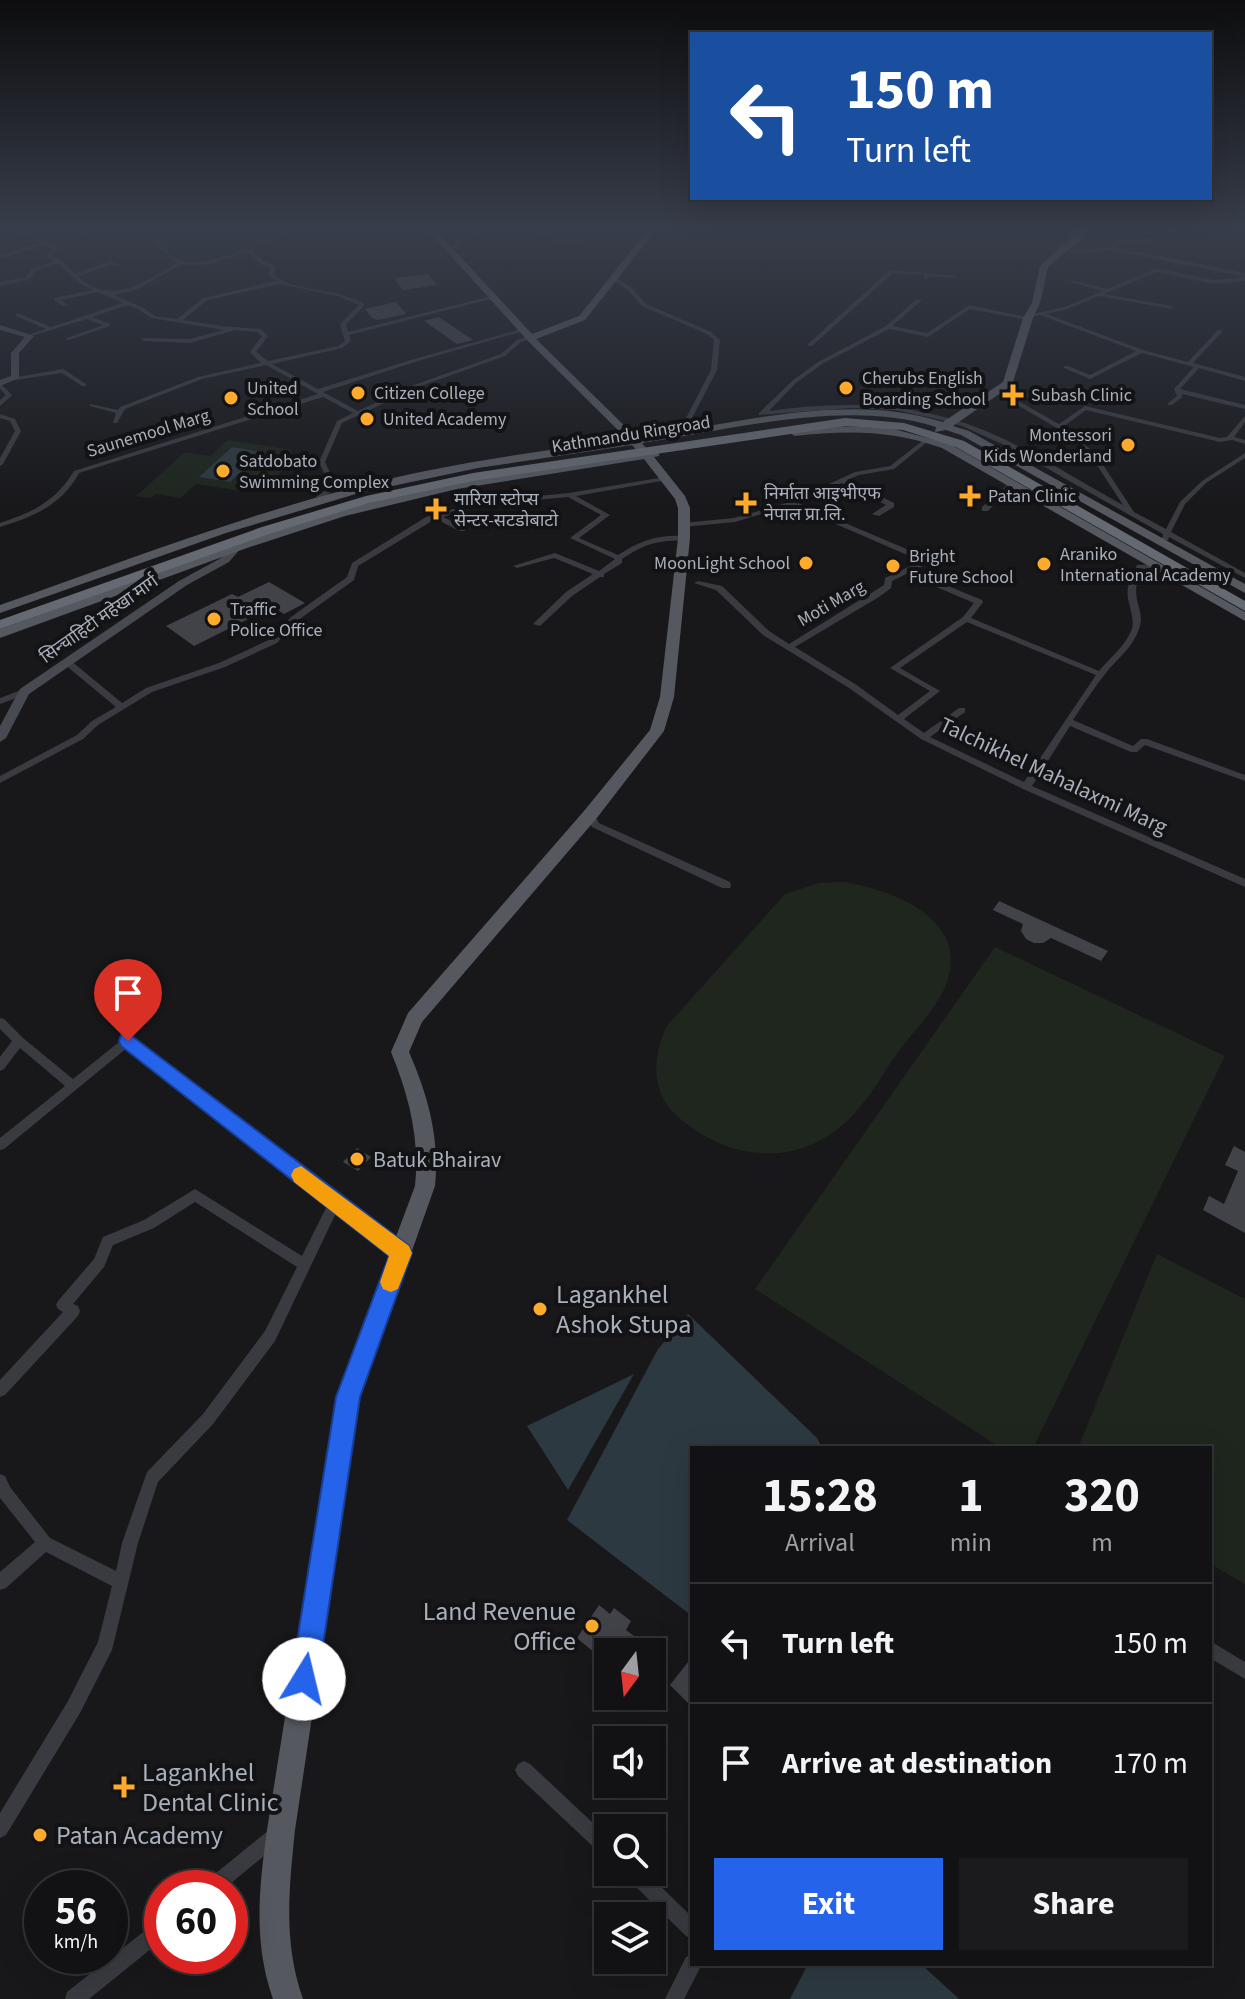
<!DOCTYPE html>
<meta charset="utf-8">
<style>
:root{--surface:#121214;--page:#1b1b1d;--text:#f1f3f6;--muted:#9c9ea0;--line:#313234;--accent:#2563eb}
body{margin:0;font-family:"Source Sans 3","Noto Sans Devanagari",sans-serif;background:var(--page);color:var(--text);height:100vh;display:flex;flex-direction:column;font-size:30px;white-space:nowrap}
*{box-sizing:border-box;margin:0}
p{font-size:26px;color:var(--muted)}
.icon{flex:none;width:44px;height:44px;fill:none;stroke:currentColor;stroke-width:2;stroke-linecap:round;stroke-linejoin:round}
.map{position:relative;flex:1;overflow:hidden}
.side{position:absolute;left:690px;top:1446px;width:522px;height:520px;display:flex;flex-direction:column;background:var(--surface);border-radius:0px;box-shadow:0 8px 32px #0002,0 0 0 2px var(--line)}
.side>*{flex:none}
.guide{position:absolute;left:690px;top:32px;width:522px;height:168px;border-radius:0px;box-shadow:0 8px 32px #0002,0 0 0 2px var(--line);background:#1a4fa0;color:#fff;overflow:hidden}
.needle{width:52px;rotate:195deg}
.fabs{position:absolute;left:594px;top:1638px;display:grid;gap:16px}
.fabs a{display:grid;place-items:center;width:72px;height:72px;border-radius:0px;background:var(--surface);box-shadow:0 8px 32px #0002,0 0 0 2px var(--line);font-size:40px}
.speed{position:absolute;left:24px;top:1870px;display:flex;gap:16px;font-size:40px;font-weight:700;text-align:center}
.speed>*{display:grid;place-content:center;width:104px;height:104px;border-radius:50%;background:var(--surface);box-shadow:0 8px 32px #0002,0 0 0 2px var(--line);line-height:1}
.speed small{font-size:20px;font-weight:400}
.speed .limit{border:12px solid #d22;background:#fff;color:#111}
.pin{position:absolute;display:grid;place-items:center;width:68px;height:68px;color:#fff;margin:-82px -34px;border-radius:50% 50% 50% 0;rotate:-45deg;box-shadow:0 0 8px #0007}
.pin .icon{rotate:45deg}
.me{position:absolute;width:88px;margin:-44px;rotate:9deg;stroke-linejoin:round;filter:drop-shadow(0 0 6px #0008)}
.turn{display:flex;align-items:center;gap:28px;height:168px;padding:0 24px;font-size:36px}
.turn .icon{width:104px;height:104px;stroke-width:2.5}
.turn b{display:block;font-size:56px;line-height:68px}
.eta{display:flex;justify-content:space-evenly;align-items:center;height:136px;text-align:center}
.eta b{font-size:48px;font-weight:700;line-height:56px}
.cta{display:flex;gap:16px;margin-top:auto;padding:16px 24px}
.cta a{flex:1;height:92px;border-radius:0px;background:var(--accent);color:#fff;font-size:32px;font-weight:700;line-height:92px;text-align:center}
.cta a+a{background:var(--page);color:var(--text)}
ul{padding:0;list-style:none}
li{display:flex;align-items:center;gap:24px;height:120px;padding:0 24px;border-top:2px solid var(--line)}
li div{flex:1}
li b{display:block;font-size:30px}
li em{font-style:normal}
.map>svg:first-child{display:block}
.green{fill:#1e261e}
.water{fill:#2d3940}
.building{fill:#424348}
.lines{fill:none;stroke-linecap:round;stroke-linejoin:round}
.street{fill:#393b40;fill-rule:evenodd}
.secondary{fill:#474a50;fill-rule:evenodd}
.primary{fill:#55585f;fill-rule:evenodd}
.highway{fill:#656971;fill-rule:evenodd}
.route{fill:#2563eb;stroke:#184099;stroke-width:2}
.slow{fill:#f59e0b}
.poi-dot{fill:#feaa2d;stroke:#131316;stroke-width:3}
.labels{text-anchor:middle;stroke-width:8;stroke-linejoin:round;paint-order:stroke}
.far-poi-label{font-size:18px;fill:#aab0bb;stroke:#131316;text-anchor:start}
.far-street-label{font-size:18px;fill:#aab0bb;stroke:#131316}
.street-label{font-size:22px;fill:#aab0bb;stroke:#131316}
.poi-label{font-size:22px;fill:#aab0bb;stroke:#131316;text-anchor:start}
.near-poi-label{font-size:26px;fill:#aab0bb;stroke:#131316;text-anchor:start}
</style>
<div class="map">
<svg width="1245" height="1999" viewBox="0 0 1245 1999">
<rect width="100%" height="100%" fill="#18181b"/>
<g class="green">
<path d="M 142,226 L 303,226 L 305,227 C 263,243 218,268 172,263 L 139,228 Z"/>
<polygon points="554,226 566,237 561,229 582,226 596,239 558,244 547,234 531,236 523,228"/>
<polygon points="228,440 292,450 285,456 295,458 263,490 251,489 248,492 196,484 181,498 156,494 151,498 136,496 185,452 210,456"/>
<path d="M 844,882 C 891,890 969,917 947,982 C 938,1007 914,1031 898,1052 C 883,1073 870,1098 852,1116 C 801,1169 730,1163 677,1116 C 650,1092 653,1057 666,1027 L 785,894 L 819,883 Z"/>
<polygon points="995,947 1225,1056 1033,1448 1001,1448 755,1289"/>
<polygon points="1157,1254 1245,1299 1245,1584 1210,1564 1210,1448 1078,1448"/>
</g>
<g class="water">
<polygon points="232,447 262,452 230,482 199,477"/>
<polygon points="688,1314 817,1438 822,1448 692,1448 692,1616 567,1520 658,1349"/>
<polygon points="634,1374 568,1490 527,1426"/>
<polygon points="808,1964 921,1964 959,1999 790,1999"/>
</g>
<g class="building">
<polygon points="428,274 437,285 403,290 394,278"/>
<polygon points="396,302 406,314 378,320 372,318 365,309"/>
<polygon points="439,317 473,340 457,344 424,321"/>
<polygon points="269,582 305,603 284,614 272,607 194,646 166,626 232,594 238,597"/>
<polygon points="999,901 1108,951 1101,961 1051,938 1043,943 1034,943 1026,939 1021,931 1023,924 993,910"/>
<polygon points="1234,1146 1245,1152 1245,1233 1203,1210 1209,1196 1224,1204 1238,1171 1225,1165"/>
<polygon points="357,1148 371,1157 358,1171 343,1162"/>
<polygon points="599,1605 610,1614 614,1608 631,1621 626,1630 638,1639 630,1652 608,1652 608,1664 577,1638"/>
<polygon points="692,1657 692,1707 670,1685"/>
</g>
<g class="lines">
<g class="street">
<path d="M 51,226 L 60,226 L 27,234 L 58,248 L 51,256 L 61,260 L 75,274 L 110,261 L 119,264 L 119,266 L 110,265 L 78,276 C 112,308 144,281 177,263 L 140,230 L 142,226 L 146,226 L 145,229 C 155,238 165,252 177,259 C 195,270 232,252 251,249 L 263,261 L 276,266 L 274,275 C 296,293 335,287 364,304 L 364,306 L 346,324 L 348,332 L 496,295 L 499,297 L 349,335 L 351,341 L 342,348 L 272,364 L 318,389 L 414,359 L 522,329 L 527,330 L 418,361 L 323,392 L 358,411 L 414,385 L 501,354 L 517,340 L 530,336 L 533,338 L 521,342 L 505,356 L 418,387 L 342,423 L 325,462 L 332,477 L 332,491 L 324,497 L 324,501 L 320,501 L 316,496 L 326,490 L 326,477 L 319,462 L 337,421 L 353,413 L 323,397 L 79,473 C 62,505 33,517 0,527 L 0,523 C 33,512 55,502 74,471 L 318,394 L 266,365 L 202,379 L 125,409 L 117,423 L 113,423 L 116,413 L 90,406 L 90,404 L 118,410 L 120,407 L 198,377 L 261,363 L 250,352 L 262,336 L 257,332 L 235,330 L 190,343 L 144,341 L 141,339 L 142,338 L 190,339 L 224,330 L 151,318 L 140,310 L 128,305 L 92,317 L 110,324 L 110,326 L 69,340 L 64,339 L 103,325 L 87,319 L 28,337 L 28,335 L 46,329 L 16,316 L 16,314 L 20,314 L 51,327 L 123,303 L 98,292 L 61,300 L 68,305 L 63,306 L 54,300 L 54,298 L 93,290 L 80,284 L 58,263 L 35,271 L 30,279 L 0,286 L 0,282 L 26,277 L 31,269 L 54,261 L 45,256 L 53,249 L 44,245 L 0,259 L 0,255 L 40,243 L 23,235 L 0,239 L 0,237 ZM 248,252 L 259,263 L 271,268 L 268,275 L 276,281 L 203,298 L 177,319 L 155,316 L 144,308 L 114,295 L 136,290 L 182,264 C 204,268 228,259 248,252 ZM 280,284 L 338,296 L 359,305 L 340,324 L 345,341 L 338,346 L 268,361 L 256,352 L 268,336 L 261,329 L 221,326 L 183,320 L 207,300 Z"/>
<polygon points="76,226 81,226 91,235 87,236"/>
<polygon points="350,226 400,226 398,227 352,227"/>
<polygon points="489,226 495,226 465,240 453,251 448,250 461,238"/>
<polygon points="1182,226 1188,226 1149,241 1122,243 1115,247 1245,273 1245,277 1110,250 1081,254 1059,249 1062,247 1081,250 1109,247 1119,241 1146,239"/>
<polygon points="1157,268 1214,280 1245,277 1245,281 1214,284 1157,272 1104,294 1171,306 1173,309 1099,296 1068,309 1046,314 1143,350 1188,362 1218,330 1222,330 1222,332 1193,363 1245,377 1245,381 1199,368 1180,389 1245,405 1245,409 1182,394 1182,397 1172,405 1168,405 1168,403 1177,396 1174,389 1194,367 1142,353 1090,379 1064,368 1064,366 1068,366 1090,375 1136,351 1040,315 1030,317 1027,315 1065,307 1102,291 1071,282 1071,280 1107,289"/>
<polygon points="890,270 958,276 955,278 930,276 926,280 923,278 925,275 893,273 812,346 808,346 808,344"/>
<polygon points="612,278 616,278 632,288 646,304 711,332 720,340 717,370 691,420 690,428 694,433 693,434 689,434 684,428 685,420 711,370 714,340 707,334 642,306 628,290 612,280"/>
<path d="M 917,299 L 922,300 L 892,326 L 927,333 L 969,305 L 1031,318 L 1028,320 L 970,309 L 928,337 L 889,329 L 822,364 L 796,383 L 769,411 C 845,400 921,402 993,434 C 1038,454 1079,481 1123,505 L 1091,456 L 1057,428 L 995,392 L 995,390 L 999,390 L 1059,424 L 1085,406 L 1220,438 L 1227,437 L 1245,416 L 1245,422 L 1234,437 L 1245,440 L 1245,444 L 1232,440 L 1220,442 L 1086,410 L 1063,427 L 1096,454 L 1134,512 L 1166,529 L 1180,502 L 1202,481 L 1245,453 L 1245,458 L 1206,483 L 1185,504 L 1171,532 L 1245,573 L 1245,578 L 1169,537 L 1168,540 L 1162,540 L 1163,534 L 1011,448 L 962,426 L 937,419 L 895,410 L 850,408 L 759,415 L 759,413 L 792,381 L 818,362 L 886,326 Z"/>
<polygon points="63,369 86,384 86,386 82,386 62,373 15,380 12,378"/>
<polygon points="0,383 12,395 0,406 0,400 6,395 0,389"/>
<polygon points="0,414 15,419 21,431 3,464 0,466 0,458 15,431 10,421 0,418"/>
<path d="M 926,438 L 931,439 L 894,469 L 859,475 L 847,480 L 894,503 L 894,507 L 879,516 L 872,514 L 886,505 L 842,483 L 798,503 L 930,559 L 930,563 L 912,571 L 982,600 L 983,602 L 971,618 L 1099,671 C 1110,658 1126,645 1132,629 C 1134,620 1131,612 1129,603 C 1125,588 1130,578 1137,565 L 1158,564 L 1158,568 L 1143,569 C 1126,599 1147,608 1139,629 C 1134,645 1120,657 1109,669 C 1096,685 1084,703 1073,720 L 1133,746 L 1141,739 L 1147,739 L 1245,775 L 1245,781 L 1145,745 L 1137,752 L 1131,752 L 1070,726 L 1032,786 L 1245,879 L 1245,887 L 1023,789 L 921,739 L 849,688 L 763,635 L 716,590 L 694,583 L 698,581 L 722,586 L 769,631 L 789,644 L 884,585 L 885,578 L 921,561 L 792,505 L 735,522 L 683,527 L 679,525 L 683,523 L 734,518 L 790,502 L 855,472 L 890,466 ZM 906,574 L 974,603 L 963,617 L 890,668 L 930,691 L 898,715 L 855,684 L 795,647 L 879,597 L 891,588 L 892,581 ZM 967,622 L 1096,675 L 1024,782 L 930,737 L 965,712 L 965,708 L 959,708 L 924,733 L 904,719 L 940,691 L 900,668 Z"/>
<path d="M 665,477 L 668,479 L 667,480 L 576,496 L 610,515 L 579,538 L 618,555 C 639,541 659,534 684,536 L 687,536 L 687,540 C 657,541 648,542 622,559 L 622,563 L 604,574 L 604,577 L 600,577 L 572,596 L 540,626 L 533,624 L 566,592 L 593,574 L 554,558 L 517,568 L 513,566 L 555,553 L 599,571 L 615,559 L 570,538 L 601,515 L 568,497 L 481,505 L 443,517 L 465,527 L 465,531 L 459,531 L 436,519 L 432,521 L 358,566 L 354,580 L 297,621 L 277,643 L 225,667 L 152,692 L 98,725 L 83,739 L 0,783 L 0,776 L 77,735 L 92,721 L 116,707 L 64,664 L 64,660 L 70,660 L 122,703 L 146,688 L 219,663 L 271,639 L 291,617 L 347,577 L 352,563 L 426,517 L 478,502 L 569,493 Z"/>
<polygon points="1010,482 1015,483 988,511 982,511 982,507"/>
<polygon points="24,689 28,692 27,694 0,704 0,698"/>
<polygon points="590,812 593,813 599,823 730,882 731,885 730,888 722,888 592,827 585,815"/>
<polygon points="0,1018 4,1019 23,1038 73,1079 124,1038 132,1038 406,1249 408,1253 406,1257 401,1259 396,1257 337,1211 275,1341 213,1424 158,1482 138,1543 112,1650 80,1713 6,1835 0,1838 0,1813 68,1701 98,1642 112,1586 46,1552 6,1588 0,1590 0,1572 35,1542 0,1498 0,1474 5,1476 10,1487 50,1538 116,1571 122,1543 147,1472 203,1414 265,1331 297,1267 195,1202 154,1228 113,1245 104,1267 73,1304 78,1306 80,1311 78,1316 5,1395 0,1397 0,1380 63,1312 58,1309 56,1305 58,1301 94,1259 103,1237 144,1220 195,1189 302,1256 328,1204 128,1047 4,1149 0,1150 0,1138 65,1086 20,1048 4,1069 0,1071 0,1057 12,1041 0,1029"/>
<polygon points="1210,1641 1245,1662 1245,1679 1210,1658"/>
<polygon points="524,1761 530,1764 608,1837 608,1858 602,1855 518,1776 515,1770 518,1764"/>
<polygon points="275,1827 281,1830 284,1836 281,1842 225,1888 202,1888 205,1882 269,1830"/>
<polygon points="624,1872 646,1872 692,1917 692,1939 686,1936 627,1878"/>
<polygon points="162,1919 162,1940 89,1999 65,1999 67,1992 156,1922"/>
<polygon points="692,1955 692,1964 702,1964 684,1999 665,1999 686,1957"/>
</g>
<g class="secondary">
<polygon points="0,325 34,336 19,353 19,378 0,386 0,380 11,376 11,353 25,337 0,330"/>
<polygon points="236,545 241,548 229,562 187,585 29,694 6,738 0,742 0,726 20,689 179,581 221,558"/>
</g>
<g class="primary">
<path d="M 424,226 L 432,226 L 532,334 L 579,316 L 651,226 L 659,226 L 585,320 L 536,339 L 637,438 C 735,424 846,391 943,422 L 1003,382 L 1023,318 L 1032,303 L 1040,266 L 1083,226 L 1091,226 L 1082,239 L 1048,267 L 1040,303 L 1033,318 L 1012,385 L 953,426 L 969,431 L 1245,584 L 1245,593 L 961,435 L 946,430 L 935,432 L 936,427 C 847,398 732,430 642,443 L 649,452 L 659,452 L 659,456 L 654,457 L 685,496 L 690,508 L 690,538 L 674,697 L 664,731 L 596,819 L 422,1022 L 409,1052 C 428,1096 440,1138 435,1186 L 360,1397 L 295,1830 C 289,1889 283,1942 303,1999 L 273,1999 C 253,1942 259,1889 267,1830 L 336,1397 L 415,1186 C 420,1139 409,1096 391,1052 L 408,1013 L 584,811 L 650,730 L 660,697 L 678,538 L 678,508 L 675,499 L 644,459 L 457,489 L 345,516 L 247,548 L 0,638 L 0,629 C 128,583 255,532 387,498 C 469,476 554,466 639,453 L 632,445 L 478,468 L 359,493 L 226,533 L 0,613 L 0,605 C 117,564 232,519 352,488 C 442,464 535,452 627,439 L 527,340 Z"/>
<path d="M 834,426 L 890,428 L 950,444 L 1245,612 L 1245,621 L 942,448 C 893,430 846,430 795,436 L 790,433 L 795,430 Z"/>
</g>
<polygon class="highway" points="845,418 904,423 964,441 1245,601 1245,611 956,447 903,430 845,426 473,481 369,503 272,533 0,629 0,620 262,527 366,496 473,473"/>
</g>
<linearGradient id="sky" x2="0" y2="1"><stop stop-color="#0d0d0f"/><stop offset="0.45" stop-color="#373d4a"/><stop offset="1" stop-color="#373d4a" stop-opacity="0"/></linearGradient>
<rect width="1245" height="506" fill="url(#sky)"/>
<polygon class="route" points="128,1033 409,1246 412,1253 360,1397 318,1679 314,1688 304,1692 295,1688 291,1679 336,1397 389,1256 121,1046 119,1041 121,1035"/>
<polygon class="slow" points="301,1166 409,1246 412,1253 398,1289 391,1292 383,1289 380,1282 389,1256 294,1182 291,1175 294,1169"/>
<g class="poi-dot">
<circle cx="846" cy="388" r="8"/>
<circle cx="358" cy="393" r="8"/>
<path d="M1009 383h8v8h8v8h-8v8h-8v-8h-8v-8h8z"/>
<circle cx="231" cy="398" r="8"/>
<circle cx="367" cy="419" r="8"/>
<circle cx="1128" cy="445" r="8"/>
<circle cx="223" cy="471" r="8"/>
<path d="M966 484h8v8h8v8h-8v8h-8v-8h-8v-8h8z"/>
<path d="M742 491h8v8h8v8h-8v8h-8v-8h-8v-8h8z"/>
<path d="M432 497h8v8h8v8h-8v8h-8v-8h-8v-8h8z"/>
<circle cx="806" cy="563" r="8"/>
<circle cx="1044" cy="564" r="8"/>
<circle cx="893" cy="566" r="8"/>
<circle cx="214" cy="619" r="8"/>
<circle cx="357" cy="1159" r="8"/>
<circle cx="540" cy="1309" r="8"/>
<circle cx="592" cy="1626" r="8"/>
<path d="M120 1775h8v8h8v8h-8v8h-8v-8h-8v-8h8z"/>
<circle cx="40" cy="1835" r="8"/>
</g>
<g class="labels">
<g class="far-poi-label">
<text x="862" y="384">Cherubs English<tspan x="862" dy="21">Boarding School</tspan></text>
<text x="247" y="394">United<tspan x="247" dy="21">School</tspan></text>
<text x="374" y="399">Citizen College</text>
<text x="1031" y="401">Subash Clinic</text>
<text x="383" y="425">United Academy</text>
<text x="1112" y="441" text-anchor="end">Montessori<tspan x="1112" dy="21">Kids Wonderland</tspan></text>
<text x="239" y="467">Satdobato<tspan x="239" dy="21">Swimming Complex</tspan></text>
<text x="764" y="499">निर्माता आइभीएफ<tspan x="764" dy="21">नेपाल प्रा.लि.</tspan></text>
<text x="988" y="502">Patan Clinic</text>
<text x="454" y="505">मारिया स्टोप्स<tspan x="454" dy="21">सेन्टर-सटडोबाटो</tspan></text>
<text x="1060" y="560">Araniko<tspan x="1060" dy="21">International Academy</tspan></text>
<text x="909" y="562">Bright<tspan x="909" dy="21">Future School</tspan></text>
<text x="790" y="569" text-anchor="end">MoonLight School</text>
<text x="230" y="615">Traffic<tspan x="230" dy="21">Police Office</tspan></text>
</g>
<g class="far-street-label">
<text transform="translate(148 433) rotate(-17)" y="6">Saunemool Marg</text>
<text transform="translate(631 434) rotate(-9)" y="6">Kathmandu Ringroad</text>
<text transform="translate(831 603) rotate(-30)" y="6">Moti Marg</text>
<text transform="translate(99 619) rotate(-35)" y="6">सिन्चाहिटी महेखा मार्ग</text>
</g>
<g class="street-label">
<text transform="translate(1054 775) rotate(25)" y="8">Talchikhel Mahalaxmi Marg</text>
</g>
<g class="poi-label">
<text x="373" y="1167">Batuk Bhairav</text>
</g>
<g class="near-poi-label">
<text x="556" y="1303">Lagankhel<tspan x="556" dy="30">Ashok Stupa</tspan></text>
<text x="576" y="1620" text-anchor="end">Land Revenue<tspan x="576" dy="30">Office</tspan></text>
<text x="142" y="1781">Lagankhel<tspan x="142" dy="30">Dental Clinic</tspan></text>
<text x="56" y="1844">Patan Academy</text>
</g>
</g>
</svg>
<div class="fabs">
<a><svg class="needle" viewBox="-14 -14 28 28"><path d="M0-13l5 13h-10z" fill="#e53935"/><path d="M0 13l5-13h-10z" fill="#9c9ea0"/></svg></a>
<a><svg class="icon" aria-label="sound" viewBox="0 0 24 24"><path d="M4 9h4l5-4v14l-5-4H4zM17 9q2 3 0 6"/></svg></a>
<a><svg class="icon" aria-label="search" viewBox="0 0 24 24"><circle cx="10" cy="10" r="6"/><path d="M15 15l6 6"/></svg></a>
<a><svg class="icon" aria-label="layers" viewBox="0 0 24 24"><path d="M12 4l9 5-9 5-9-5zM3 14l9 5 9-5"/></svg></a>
</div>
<div class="speed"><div>56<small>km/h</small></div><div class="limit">60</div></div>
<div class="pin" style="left:128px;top:1041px;background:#d93025"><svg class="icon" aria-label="arrive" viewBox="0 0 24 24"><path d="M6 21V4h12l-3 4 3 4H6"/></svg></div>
<svg class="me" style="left:304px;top:1679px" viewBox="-20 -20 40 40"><circle r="19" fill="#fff"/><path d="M0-13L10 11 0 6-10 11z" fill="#2563eb"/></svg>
<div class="guide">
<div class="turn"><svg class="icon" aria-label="left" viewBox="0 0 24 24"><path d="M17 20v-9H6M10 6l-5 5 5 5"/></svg><div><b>150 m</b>Turn left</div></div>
</div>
<section class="side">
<div class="eta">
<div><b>15:28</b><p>Arrival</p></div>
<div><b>1</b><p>min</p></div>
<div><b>320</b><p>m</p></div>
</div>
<ul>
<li><svg class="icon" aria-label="left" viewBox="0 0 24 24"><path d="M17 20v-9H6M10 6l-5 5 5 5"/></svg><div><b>Turn left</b></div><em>150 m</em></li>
<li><svg class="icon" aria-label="arrive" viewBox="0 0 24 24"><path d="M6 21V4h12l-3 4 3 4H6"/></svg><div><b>Arrive at destination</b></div><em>170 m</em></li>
</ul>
<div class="cta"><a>Exit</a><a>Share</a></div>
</section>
</div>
